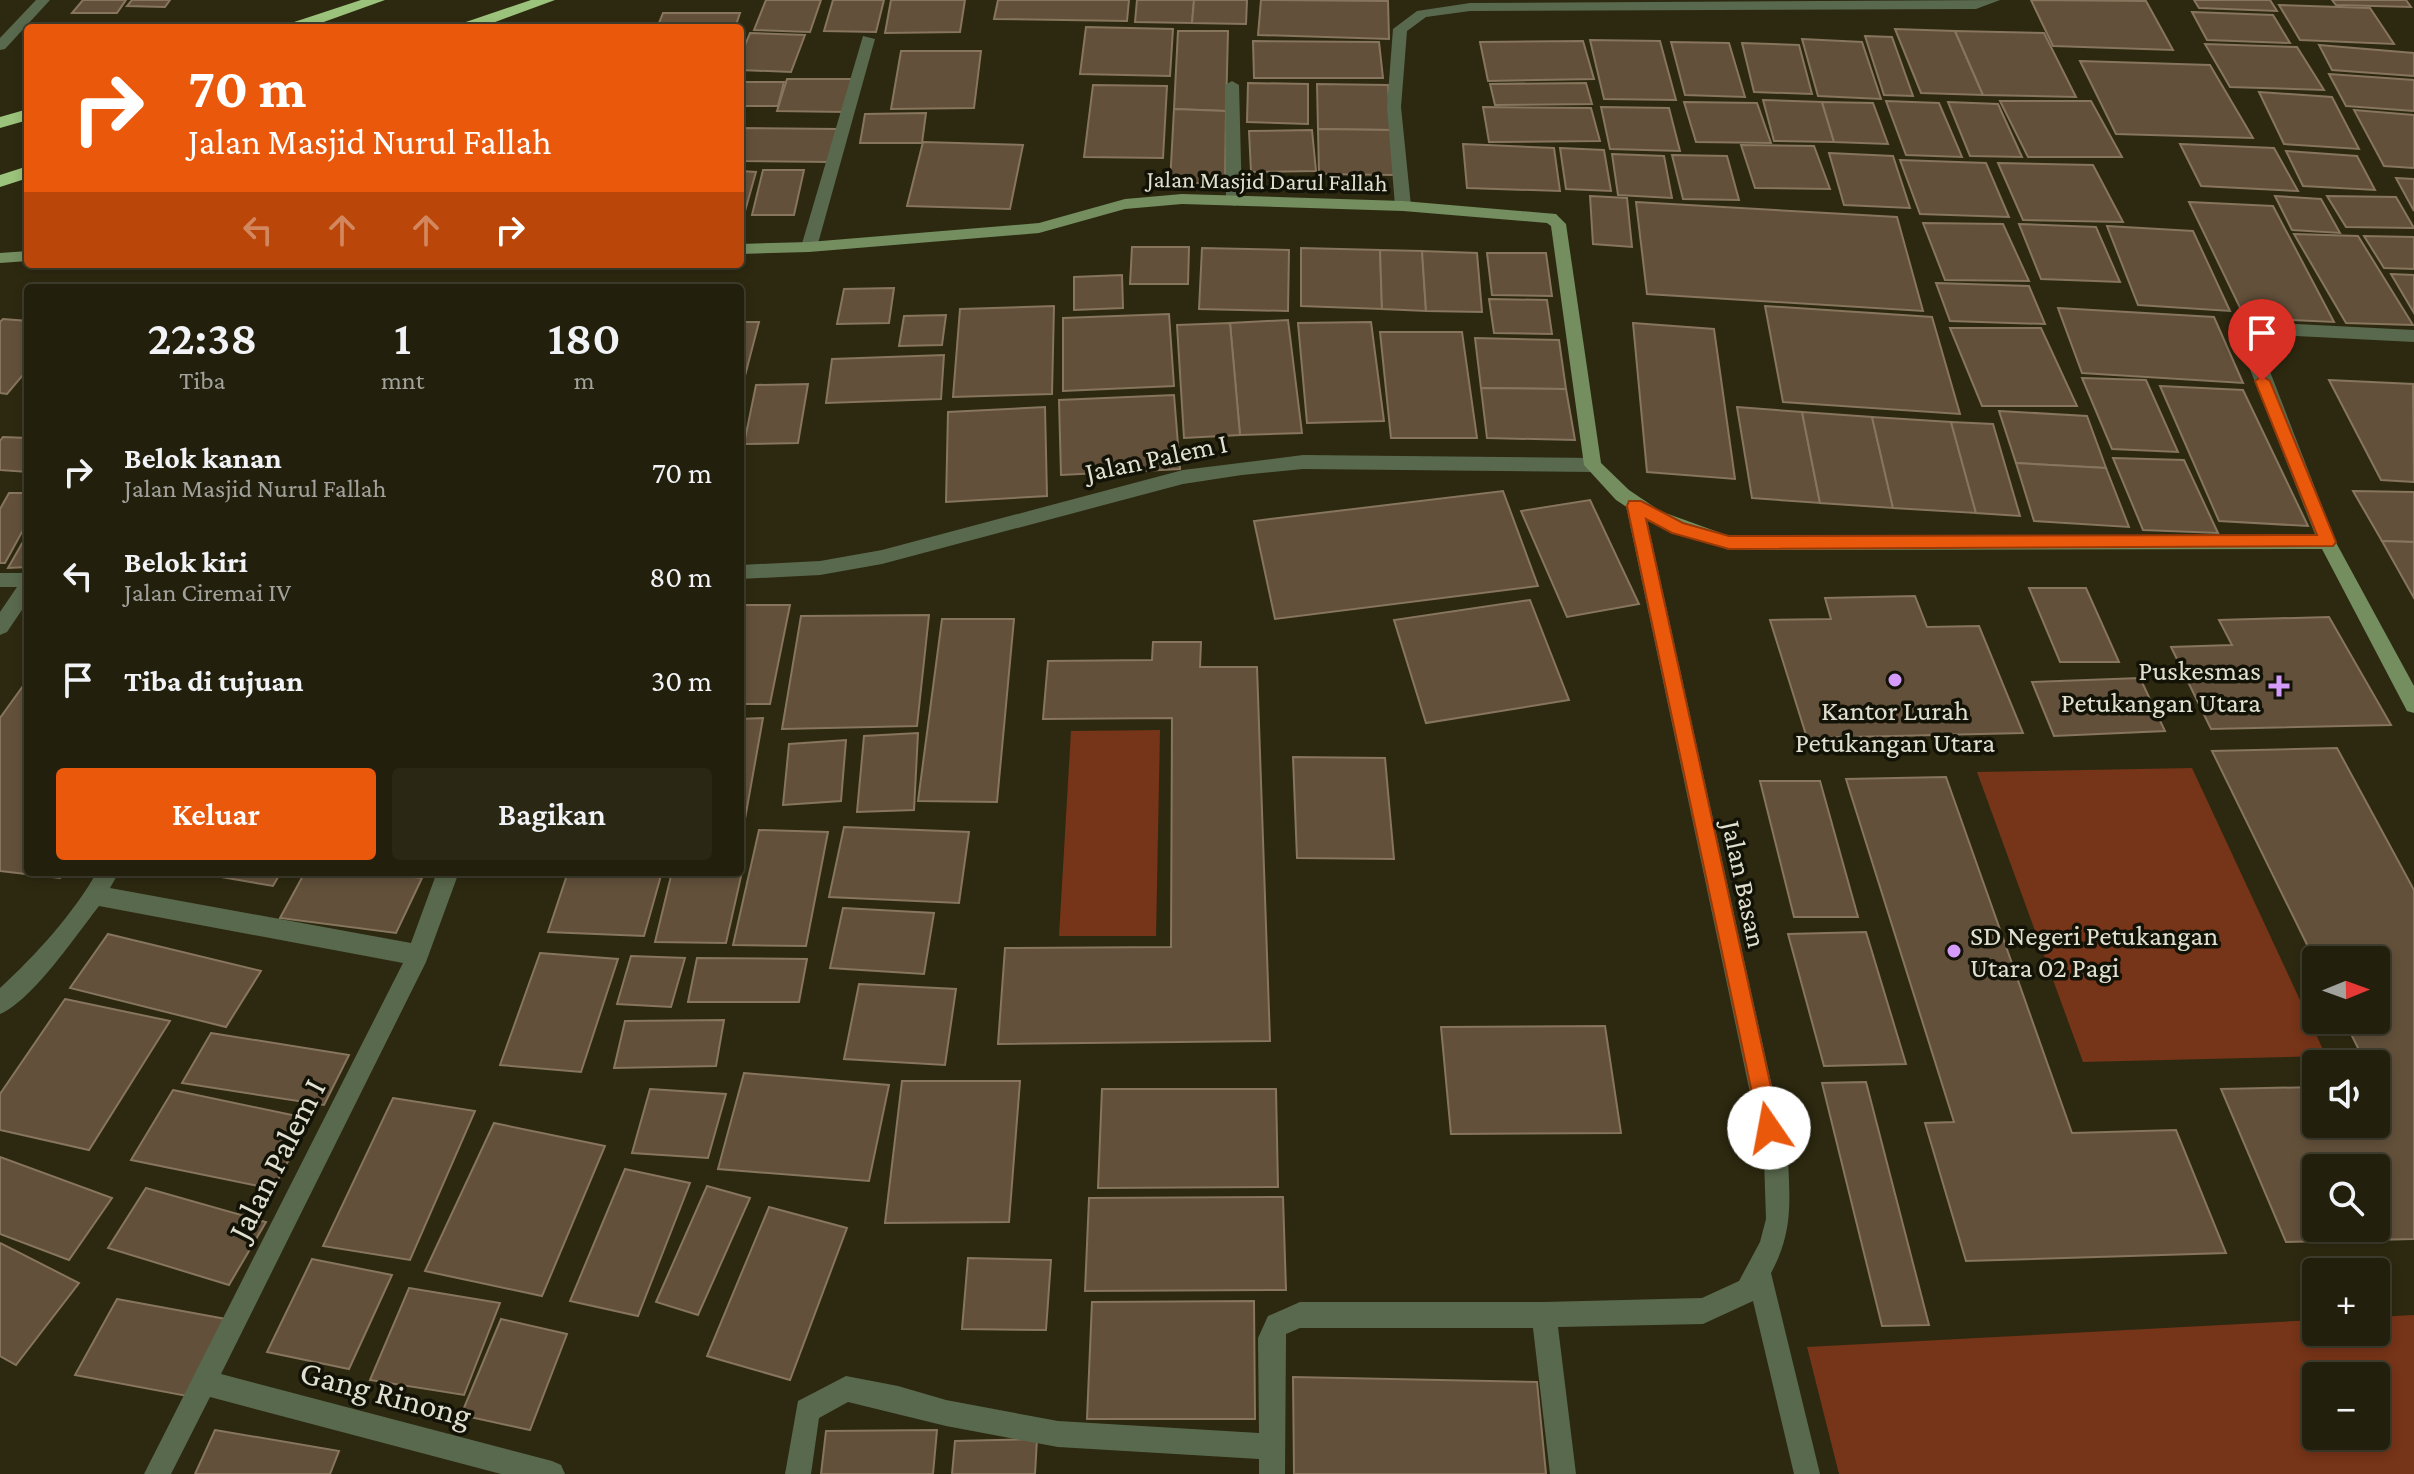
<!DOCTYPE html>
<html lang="id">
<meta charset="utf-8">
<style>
:root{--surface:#221f0c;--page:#2a2715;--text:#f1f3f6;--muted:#a2a29d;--line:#3f3d2d;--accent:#ea580c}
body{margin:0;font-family:"Crimson Pro",serif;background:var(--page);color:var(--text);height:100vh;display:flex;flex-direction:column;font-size:30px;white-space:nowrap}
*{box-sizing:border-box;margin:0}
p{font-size:26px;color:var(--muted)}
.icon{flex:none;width:44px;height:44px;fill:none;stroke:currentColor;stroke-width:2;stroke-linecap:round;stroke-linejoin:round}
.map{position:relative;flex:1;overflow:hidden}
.panel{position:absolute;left:24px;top:284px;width:720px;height:592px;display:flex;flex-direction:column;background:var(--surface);border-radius:8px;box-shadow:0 4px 12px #0003,0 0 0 2px var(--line)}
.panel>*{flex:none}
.top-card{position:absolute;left:24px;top:24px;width:720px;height:244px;border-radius:8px;box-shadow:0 4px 12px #0003,0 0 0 2px var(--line);background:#ea580c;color:#fff;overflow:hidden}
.needle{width:52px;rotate:89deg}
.fabs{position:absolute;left:2302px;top:946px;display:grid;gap:16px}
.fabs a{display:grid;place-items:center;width:88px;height:88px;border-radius:8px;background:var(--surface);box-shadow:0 4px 12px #0003,0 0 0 2px var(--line);font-size:40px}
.pin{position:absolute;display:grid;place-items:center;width:68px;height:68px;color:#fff;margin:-82px -34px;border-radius:50% 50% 50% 0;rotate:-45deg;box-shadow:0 0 8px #0007}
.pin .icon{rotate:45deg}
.me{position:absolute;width:88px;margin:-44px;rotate:348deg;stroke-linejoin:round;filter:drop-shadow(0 0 6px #0008)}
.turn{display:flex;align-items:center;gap:28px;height:168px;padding:0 32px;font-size:36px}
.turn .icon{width:104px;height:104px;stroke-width:2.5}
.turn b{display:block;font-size:56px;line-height:68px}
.lanes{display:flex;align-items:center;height:76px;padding:0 32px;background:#0003;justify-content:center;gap:40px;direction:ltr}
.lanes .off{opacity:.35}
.eta{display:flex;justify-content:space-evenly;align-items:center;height:136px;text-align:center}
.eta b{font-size:48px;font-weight:600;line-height:56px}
.action{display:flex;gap:16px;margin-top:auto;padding:16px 32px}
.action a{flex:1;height:92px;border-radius:8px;background:var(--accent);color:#fff;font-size:32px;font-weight:600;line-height:92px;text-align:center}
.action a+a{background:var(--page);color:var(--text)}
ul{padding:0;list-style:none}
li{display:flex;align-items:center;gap:24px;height:104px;padding:0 32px}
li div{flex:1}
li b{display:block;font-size:30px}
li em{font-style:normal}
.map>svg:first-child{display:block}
.green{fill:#763418;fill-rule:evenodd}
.building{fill:#62503a;stroke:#87755e;stroke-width:2;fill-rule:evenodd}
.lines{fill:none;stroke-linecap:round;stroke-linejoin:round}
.street{fill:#59694d;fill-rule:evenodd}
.secondary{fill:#748e60;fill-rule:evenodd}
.highway{fill:#9bc37b;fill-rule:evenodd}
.route{fill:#ea580c;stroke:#983908;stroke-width:2}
.poi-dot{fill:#d59bfa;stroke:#131207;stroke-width:3}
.labels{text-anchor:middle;stroke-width:7;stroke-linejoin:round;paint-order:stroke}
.far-street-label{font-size:24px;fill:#e0dfd0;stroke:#131207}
.street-label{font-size:28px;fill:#e0dfd0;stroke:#131207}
.poi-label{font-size:28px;fill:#e0dfd0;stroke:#131207;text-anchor:end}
.near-street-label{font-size:34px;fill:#e0dfd0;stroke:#131207}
</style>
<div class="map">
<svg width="2414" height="1474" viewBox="0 0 2414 1474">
<rect width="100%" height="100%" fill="#2d2910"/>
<g class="green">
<polygon points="1160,730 1156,936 1059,936 1071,731"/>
<polygon points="2192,768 2326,1056 2083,1062 1977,772"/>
<path d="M 2414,1315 L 2414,1474 L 1839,1474 L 1807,1347 L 2316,1320 L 2316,1332 L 2376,1332 L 2376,1317 ZM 2316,1376 L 2376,1376 L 2376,1436 L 2316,1436 Z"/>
</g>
<g class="building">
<polygon points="83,0 126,0 117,13 72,13"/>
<polygon points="132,0 170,0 165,7 127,6"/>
<polygon points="766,0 821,0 810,32 754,30"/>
<polygon points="833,0 884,0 876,32 824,31"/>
<polygon points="891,0 965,0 960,32 885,33"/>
<polygon points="998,0 1129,0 1127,21 994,19"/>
<polygon points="1137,0 1194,0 1192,23 1135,22"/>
<polygon points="1194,0 1247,0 1246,24 1192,23"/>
<polygon points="1261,0 1388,1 1389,39 1258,35"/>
<polygon points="2031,0 2146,1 2173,50 2053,46"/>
<polygon points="2194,0 2270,0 2277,11 2199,8"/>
<polygon points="2332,0 2406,0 2411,7 2336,5"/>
<polygon points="2279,5 2370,8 2394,44 2300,40"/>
<polygon points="2192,12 2273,15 2290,43 2207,40"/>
<polygon points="663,13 740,13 735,28 657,28"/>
<polygon points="1086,27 1173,29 1170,76 1080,74"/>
<polygon points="1895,29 1955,31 1983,95 1921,93"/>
<polygon points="1178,31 1228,31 1226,111 1174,109"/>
<polygon points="1955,31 2044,33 2076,97 1983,95"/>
<polygon points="750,33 805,35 791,72 740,70 740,57"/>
<polygon points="1865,36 1892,37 1913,96 1884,95"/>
<polygon points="1802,39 1862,42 1881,99 1818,96"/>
<polygon points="1590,40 1660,41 1676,100 1604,99"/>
<polygon points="1253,41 1379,42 1383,78 1254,78"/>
<polygon points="1583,41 1594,79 1488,81 1480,42"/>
<polygon points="1671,42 1729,43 1745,97 1685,95"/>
<polygon points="1742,43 1799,45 1812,94 1754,92"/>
<polygon points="2205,44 2297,47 2324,90 2230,87"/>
<polygon points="2319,45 2414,53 2414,76 2332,70"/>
<polygon points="901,51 981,51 974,108 891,109"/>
<polygon points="2080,61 2210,65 2253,138 2116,134"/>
<polygon points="2329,74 2414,80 2414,111 2346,106"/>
<polygon points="787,79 853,79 845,112 777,111"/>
<polygon points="740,82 784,82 778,106 740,106"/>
<polygon points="1248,83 1308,84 1308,124 1247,122"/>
<polygon points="1586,83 1592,104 1495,105 1490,84"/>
<polygon points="1317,84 1388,85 1391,130 1318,129"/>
<polygon points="1093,85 1167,86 1163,158 1084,157"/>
<polygon points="2259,92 2332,97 2359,149 2284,144"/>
<polygon points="1763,100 1822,102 1834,142 1774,141"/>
<polygon points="1886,101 1939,103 1962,157 1906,155"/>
<polygon points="2000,101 2091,101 2122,157 2028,157"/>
<polygon points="1684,102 1757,103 1771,143 1696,142"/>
<polygon points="1822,102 1873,103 1888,144 1834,142"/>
<polygon points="1948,102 1998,104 2022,157 1970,156"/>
<polygon points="1483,107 1591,108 1600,141 1489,142"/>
<polygon points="1601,107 1669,108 1680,151 1610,149"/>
<polygon points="1174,109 1226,111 1225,183 1170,183"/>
<polygon points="2354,110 2414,115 2414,168 2384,166"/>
<polygon points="926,113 922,143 860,143 865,114"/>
<polygon points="741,128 837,129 829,162 740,161"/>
<polygon points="1318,129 1391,130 1395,175 1319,174"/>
<polygon points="1312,130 1316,171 1251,172 1249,131"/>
<polygon points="923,142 1023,145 1010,209 907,206"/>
<polygon points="1463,144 1554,148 1560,191 1467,188"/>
<polygon points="2180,144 2274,148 2298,191 2201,186"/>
<polygon points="1741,145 1814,146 1830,189 1755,188"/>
<polygon points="1560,148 1604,150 1611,191 1566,189"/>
<polygon points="2286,151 2357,156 2375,190 2303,186"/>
<polygon points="1829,153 1893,156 1910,208 1844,205"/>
<polygon points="1612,154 1664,156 1672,198 1618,195"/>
<polygon points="1672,155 1727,156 1739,200 1683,199"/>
<polygon points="1900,160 1986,163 2009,217 1920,214"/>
<polygon points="1998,163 2093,165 2123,222 2023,220"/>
<polygon points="763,170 804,170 794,215 752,215"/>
<polygon points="740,171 756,172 740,229"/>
<polygon points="2396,178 2414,179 2414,211"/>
<polygon points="1590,196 1627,198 1632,247 1593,244"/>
<polygon points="2275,196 2321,199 2340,233 2292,230"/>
<polygon points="2327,196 2396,197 2414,228 2346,227"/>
<polygon points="1636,202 1897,217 1923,311 1647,294"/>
<polygon points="2189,202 2273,206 2334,322 2245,318"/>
<polygon points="1923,223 2003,224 2029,281 1945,280"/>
<polygon points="2019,224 2096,227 2120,282 2041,279"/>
<polygon points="2107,226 2193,231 2230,311 2138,305"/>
<polygon points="2294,234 2358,236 2413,325 2346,323"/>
<polygon points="2364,236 2414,237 2414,269 2384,268"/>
<polygon points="1132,247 1189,247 1188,284 1130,284"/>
<polygon points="1202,248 1289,250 1288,311 1199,309"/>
<polygon points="1301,248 1380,250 1382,309 1301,306"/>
<polygon points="1380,250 1422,251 1426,311 1382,309"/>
<polygon points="1422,251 1477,253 1482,312 1426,311"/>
<polygon points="1487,253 1546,253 1552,296 1492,295"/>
<polygon points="2391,274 2414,275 2414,313"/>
<polygon points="1122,275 1123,308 1074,310 1074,277"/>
<polygon points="1936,283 2029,286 2045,324 1950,321"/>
<polygon points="208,285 287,285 286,288 206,288"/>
<polygon points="894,288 889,323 837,324 844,289"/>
<polygon points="1489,299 1547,300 1552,334 1494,333"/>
<polygon points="1054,306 1052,394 953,397 960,309"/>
<polygon points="1765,306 1932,317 1960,414 1783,402"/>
<polygon points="2058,308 2214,317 2243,383 2082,373"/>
<polygon points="1169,314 1174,386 1063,391 1063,318"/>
<polygon points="946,315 942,345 899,346 904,316"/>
<polygon points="3,319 28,321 28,369 7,394 0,393 0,322"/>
<polygon points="1288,320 1302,433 1240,435 1230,323"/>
<polygon points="740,322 759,322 740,395"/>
<polygon points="1371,322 1384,421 1307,423 1298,323"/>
<polygon points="1230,323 1240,435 1184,438 1177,325"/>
<polygon points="1633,323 1714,329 1735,479 1647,472"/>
<polygon points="1950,328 2041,328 2077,406 1982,406"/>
<polygon points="1380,332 1462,332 1477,438 1391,438"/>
<polygon points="1475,338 1559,340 1566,389 1481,388"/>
<polygon points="944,355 941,399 826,403 832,359"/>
<polygon points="2082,378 2146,380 2178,452 2112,449"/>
<polygon points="2329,380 2413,384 2414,482 2381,480"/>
<polygon points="808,384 798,443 744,444 756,385"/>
<polygon points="2160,386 2243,390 2308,526 2219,521"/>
<polygon points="1481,388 1566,389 1575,440 1487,438"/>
<polygon points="1174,395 1180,469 1061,475 1059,400"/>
<polygon points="1045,407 1047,496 946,502 948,412"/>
<polygon points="1737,407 1802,412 1820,503 1752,498"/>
<polygon points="1999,411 2087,416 2106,468 2016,463"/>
<polygon points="1802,412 1872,417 1893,508 1820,503"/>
<polygon points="1872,417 1951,422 1976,513 1893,508"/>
<polygon points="1951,422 1993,424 2020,516 1976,513"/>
<polygon points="3,437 28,438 28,472 0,470 0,441"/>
<polygon points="2113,458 2184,460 2218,533 2143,530"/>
<polygon points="2016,463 2106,468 2129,527 2034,521"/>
<polygon points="1503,491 1538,586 1275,619 1254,521"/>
<polygon points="2353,491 2414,492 2414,542 2382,541"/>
<polygon points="9,493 28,493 28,521 5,563 0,563 0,509"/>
<polygon points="1590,500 1639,604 1567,617 1521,511"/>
<polygon points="28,533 28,567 8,568"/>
<polygon points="2382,541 2414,542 2414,598"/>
<polygon points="2029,588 2086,588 2119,662 2060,662"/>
<polygon points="1915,596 1927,627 1979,626 2023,733 1807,738 1770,620 1831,619 1825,598"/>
<polygon points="1530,600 1569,700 1426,723 1394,620"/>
<polygon points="740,605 790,605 770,704 740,704"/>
<polygon points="929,615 917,726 782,729 801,616"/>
<polygon points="2329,617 2391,725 2211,729 2171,647 2232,645 2219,620"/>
<polygon points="942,619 1014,619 997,802 918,801"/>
<polygon points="1153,642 1201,642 1200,667 1257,667 1270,1041 998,1044 1005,948 1171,947 1172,718 1043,719 1048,661 1152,660"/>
<polygon points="2140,678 2165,731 2054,736 2032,682"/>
<polygon points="28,679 28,872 64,872 60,878 0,871 0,718"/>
<polygon points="763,718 745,819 740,819 740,719"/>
<polygon points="918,733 914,810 857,812 864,736"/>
<polygon points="846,740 841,801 783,805 789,744"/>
<path d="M 2337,748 L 2414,890 L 2414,1239 L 2286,1242 L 2221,1089 L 2316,1087 L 2316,1124 L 2376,1124 L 2376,1064 L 2366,1064 L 2344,1020 L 2376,1020 L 2376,960 L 2316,960 L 2316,963 L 2212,751 ZM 2316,1168 L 2376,1168 L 2376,1228 L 2316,1228 Z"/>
<polygon points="1293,757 1385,758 1394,859 1297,858"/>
<polygon points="1946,777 2072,1133 2176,1130 2226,1253 1966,1261 1925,1123 1954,1122 1846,779"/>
<polygon points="1760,781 1820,781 1858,917 1794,917"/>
<polygon points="844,827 969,832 959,903 829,897"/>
<polygon points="759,830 828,832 806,946 733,945"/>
<polygon points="192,872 281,872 273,886"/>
<polygon points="305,872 372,872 422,878 396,933 280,918"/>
<polygon points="568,872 662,872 644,936 548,932"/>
<polygon points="672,872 742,872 726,943 655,942"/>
<polygon points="843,908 934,913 924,974 830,968"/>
<polygon points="1866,932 1906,1064 1824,1066 1788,934"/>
<polygon points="108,934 261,971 226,1027 70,988"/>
<polygon points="540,953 618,959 581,1072 500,1065"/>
<polygon points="631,956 685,958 671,1007 617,1004"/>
<polygon points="697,958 807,959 799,1002 688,1002"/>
<polygon points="859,984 956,989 945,1065 844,1059"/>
<polygon points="65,999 170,1021 89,1150 0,1130 0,1094"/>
<polygon points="724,1020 716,1066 614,1068 625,1021"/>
<polygon points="1605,1026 1621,1133 1451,1134 1441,1027"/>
<polygon points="211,1033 349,1055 324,1105 182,1083"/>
<polygon points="744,1073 889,1085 869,1181 718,1169"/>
<polygon points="902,1081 1020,1081 1009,1222 885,1223"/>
<polygon points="1866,1082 1929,1325 1882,1326 1822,1083"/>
<polygon points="650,1089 726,1094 708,1158 632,1153"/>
<polygon points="1102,1089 1276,1089 1278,1187 1098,1188"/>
<polygon points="173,1090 311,1119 273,1189 131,1160"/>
<polygon points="393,1098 475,1111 410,1260 323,1246"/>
<polygon points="494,1123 605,1146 542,1296 425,1271"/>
<polygon points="0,1157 112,1198 69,1260 0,1234"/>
<polygon points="625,1169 690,1183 638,1316 570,1301"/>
<polygon points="707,1186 750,1198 698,1315 656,1302"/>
<polygon points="146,1188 266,1222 229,1285 108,1248"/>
<polygon points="1283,1197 1286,1290 1085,1291 1089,1198"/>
<polygon points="769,1207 847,1228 790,1380 707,1356"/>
<polygon points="0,1243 79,1283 16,1365 0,1356"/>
<polygon points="968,1258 1051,1260 1046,1330 962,1329"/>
<polygon points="312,1259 392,1275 349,1369 267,1352"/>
<polygon points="409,1288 500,1303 464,1395 370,1380"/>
<polygon points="117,1299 226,1319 187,1396 75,1375"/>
<polygon points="1254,1301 1255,1419 1087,1419 1092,1302"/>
<polygon points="501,1319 567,1334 530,1430 461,1415"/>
<polygon points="1293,1377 1537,1382 1546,1474 1294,1474"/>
<polygon points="215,1430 339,1451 330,1474 195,1474"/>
<polygon points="937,1430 933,1474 821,1474 826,1431"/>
<polygon points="1037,1439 1035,1474 952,1474 955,1441"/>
</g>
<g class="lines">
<g class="street">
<polygon points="36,0 50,0 5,49 0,50 0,38"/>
<polygon points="2000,0 1976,9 1470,11 1426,17 1407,31 1401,107 1411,206 1403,211 1395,206 1387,107 1393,29 1417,11 1470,3"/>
<polygon points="863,36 875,39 817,247 809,252 801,247"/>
<polygon points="1232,81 1239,85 1242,201 1234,206 1226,201 1225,85"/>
<path d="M 2275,323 L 2414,330 L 2414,342 L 2275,335 L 2257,338 L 2336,542 L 2327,549 L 2318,542 L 2244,354 L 2240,336 C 2248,324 2262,325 2275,323 Z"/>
<polygon points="1303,455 1593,458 1602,465 1593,472 1303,469 1242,475 1183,484 882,564 820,575 740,579 740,565 820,561 882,550 1183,470"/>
<path d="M 1635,499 L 1644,506 L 1788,1159 C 1790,1203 1793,1232 1771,1273 L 1820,1474 L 1794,1474 L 1753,1301 L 1703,1324 L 1558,1327 L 1576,1474 L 1550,1474 L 1533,1328 L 1300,1328 L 1286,1334 L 1285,1474 L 1259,1474 L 1259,1459 L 1058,1447 L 946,1426 L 848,1402 L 819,1418 L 811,1474 L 785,1474 L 798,1401 L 846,1376 L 898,1386 L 946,1400 L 1058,1421 L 1259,1433 L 1258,1338 L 1268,1316 L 1300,1302 L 1544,1302 L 1702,1298 L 1739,1281 L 1760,1242 L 1766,1219 L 1764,1159 L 1626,506 Z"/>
<polygon points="0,573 28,573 28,601 7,632 0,635 0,612 17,587 0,587"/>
<path d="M 97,872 L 119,872 L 110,888 L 411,943 L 437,872 L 459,872 L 426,962 L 221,1374 L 552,1461 L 561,1465 L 565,1474 L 501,1474 L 210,1397 L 171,1474 L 144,1474 L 403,963 L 99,906 C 77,934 32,1001 0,1014 L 0,988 C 36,955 73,914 97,872 Z"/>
</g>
<g class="secondary">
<polygon points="1182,194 1403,201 1556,214 1566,224 1601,463 1629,490 1660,511 1729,536 2333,537 2414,686 2414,713 2407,711 2322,549 1729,550 1648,521 1616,500 1584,465 1551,226 1547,223 1403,211 1182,204 1125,209 1039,233 809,252 740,254 740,244 809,242 1039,223 1125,199"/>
<polygon points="28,251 28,261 0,263 0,253"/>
</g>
<g class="highway">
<polygon points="361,0 385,0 307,28 283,28 285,25"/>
<polygon points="531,0 555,0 479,28 455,28 457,25"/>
<polygon points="28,109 28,120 0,128 0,117"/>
<polygon points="28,166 28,178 0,187 0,175"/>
</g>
</g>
<polygon class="route" points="2262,376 2270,381 2336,542 2333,546 1729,549 1672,533 1646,519 1780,1128 1777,1135 1769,1138 1761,1135 1627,506 1629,501 1641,501 1683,523 1729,536 2317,535 2255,381"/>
<g class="poi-dot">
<circle cx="1895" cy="680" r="8"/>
<path d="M2275 674h8v8h8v8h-8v8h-8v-8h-8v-8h8z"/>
<circle cx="1954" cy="951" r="8"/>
</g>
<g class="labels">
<g class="far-street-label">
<text transform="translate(1267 181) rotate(1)" y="8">Jalan Masjid Darul Fallah</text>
</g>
<g class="street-label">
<text transform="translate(1156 457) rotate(-12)" y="10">Jalan Palem I</text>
<text transform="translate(1745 884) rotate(78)" y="10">Jalan Basan</text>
</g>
<g class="poi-label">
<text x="2261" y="680">Puskesmas<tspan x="2261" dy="32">Petukangan Utara</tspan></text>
<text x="1895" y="720" text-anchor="middle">Kantor Lurah<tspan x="1895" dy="32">Petukangan Utara</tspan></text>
<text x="1970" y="945" text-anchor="start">SD Negeri Petukangan<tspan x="1970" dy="32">Utara 02 Pagi</tspan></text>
</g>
<g class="near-street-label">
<text transform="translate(276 1159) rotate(-63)" y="12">Jalan Palem I</text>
<text transform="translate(386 1393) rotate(15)" y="12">Gang Rinong</text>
</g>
</g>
</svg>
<div class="fabs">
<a><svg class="needle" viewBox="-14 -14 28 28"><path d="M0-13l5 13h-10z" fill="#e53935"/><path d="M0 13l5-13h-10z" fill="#a2a29d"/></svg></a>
<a><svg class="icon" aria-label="sound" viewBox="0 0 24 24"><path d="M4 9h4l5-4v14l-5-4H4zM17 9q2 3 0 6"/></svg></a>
<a><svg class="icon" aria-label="search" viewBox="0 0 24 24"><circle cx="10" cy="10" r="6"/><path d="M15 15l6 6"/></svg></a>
<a>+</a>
<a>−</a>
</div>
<div class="pin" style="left:2262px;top:381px;background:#d93025"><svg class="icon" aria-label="arrive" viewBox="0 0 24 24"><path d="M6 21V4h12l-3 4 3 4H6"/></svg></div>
<svg class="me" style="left:1769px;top:1128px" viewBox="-20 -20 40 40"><circle r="19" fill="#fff"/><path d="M0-13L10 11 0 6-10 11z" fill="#ea580c"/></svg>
<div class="top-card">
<div class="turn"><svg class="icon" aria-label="right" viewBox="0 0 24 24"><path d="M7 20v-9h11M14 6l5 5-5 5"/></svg><div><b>70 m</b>Jalan Masjid Nurul Fallah</div></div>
<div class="lanes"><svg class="icon off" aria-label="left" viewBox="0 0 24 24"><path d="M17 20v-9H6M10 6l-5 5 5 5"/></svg><svg class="icon off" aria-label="ahead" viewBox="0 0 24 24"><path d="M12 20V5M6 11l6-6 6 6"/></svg><svg class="icon off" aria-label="ahead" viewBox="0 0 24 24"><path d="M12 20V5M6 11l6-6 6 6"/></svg><svg class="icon" aria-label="right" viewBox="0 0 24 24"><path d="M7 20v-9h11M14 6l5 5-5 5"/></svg></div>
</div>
<section class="panel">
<div class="eta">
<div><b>22:38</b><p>Tiba</p></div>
<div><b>1</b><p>mnt</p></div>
<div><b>180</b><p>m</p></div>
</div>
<ul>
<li><svg class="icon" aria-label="right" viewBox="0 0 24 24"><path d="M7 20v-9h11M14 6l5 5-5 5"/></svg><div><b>Belok kanan</b><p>Jalan Masjid Nurul Fallah</p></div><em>70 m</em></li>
<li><svg class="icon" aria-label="left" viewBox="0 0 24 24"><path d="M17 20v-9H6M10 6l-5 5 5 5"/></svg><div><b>Belok kiri</b><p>Jalan Ciremai IV</p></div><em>80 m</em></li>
<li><svg class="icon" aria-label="arrive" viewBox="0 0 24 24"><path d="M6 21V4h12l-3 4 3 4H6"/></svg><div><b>Tiba di tujuan</b></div><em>30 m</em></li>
</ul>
<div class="action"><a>Keluar</a><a>Bagikan</a></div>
</section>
</div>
